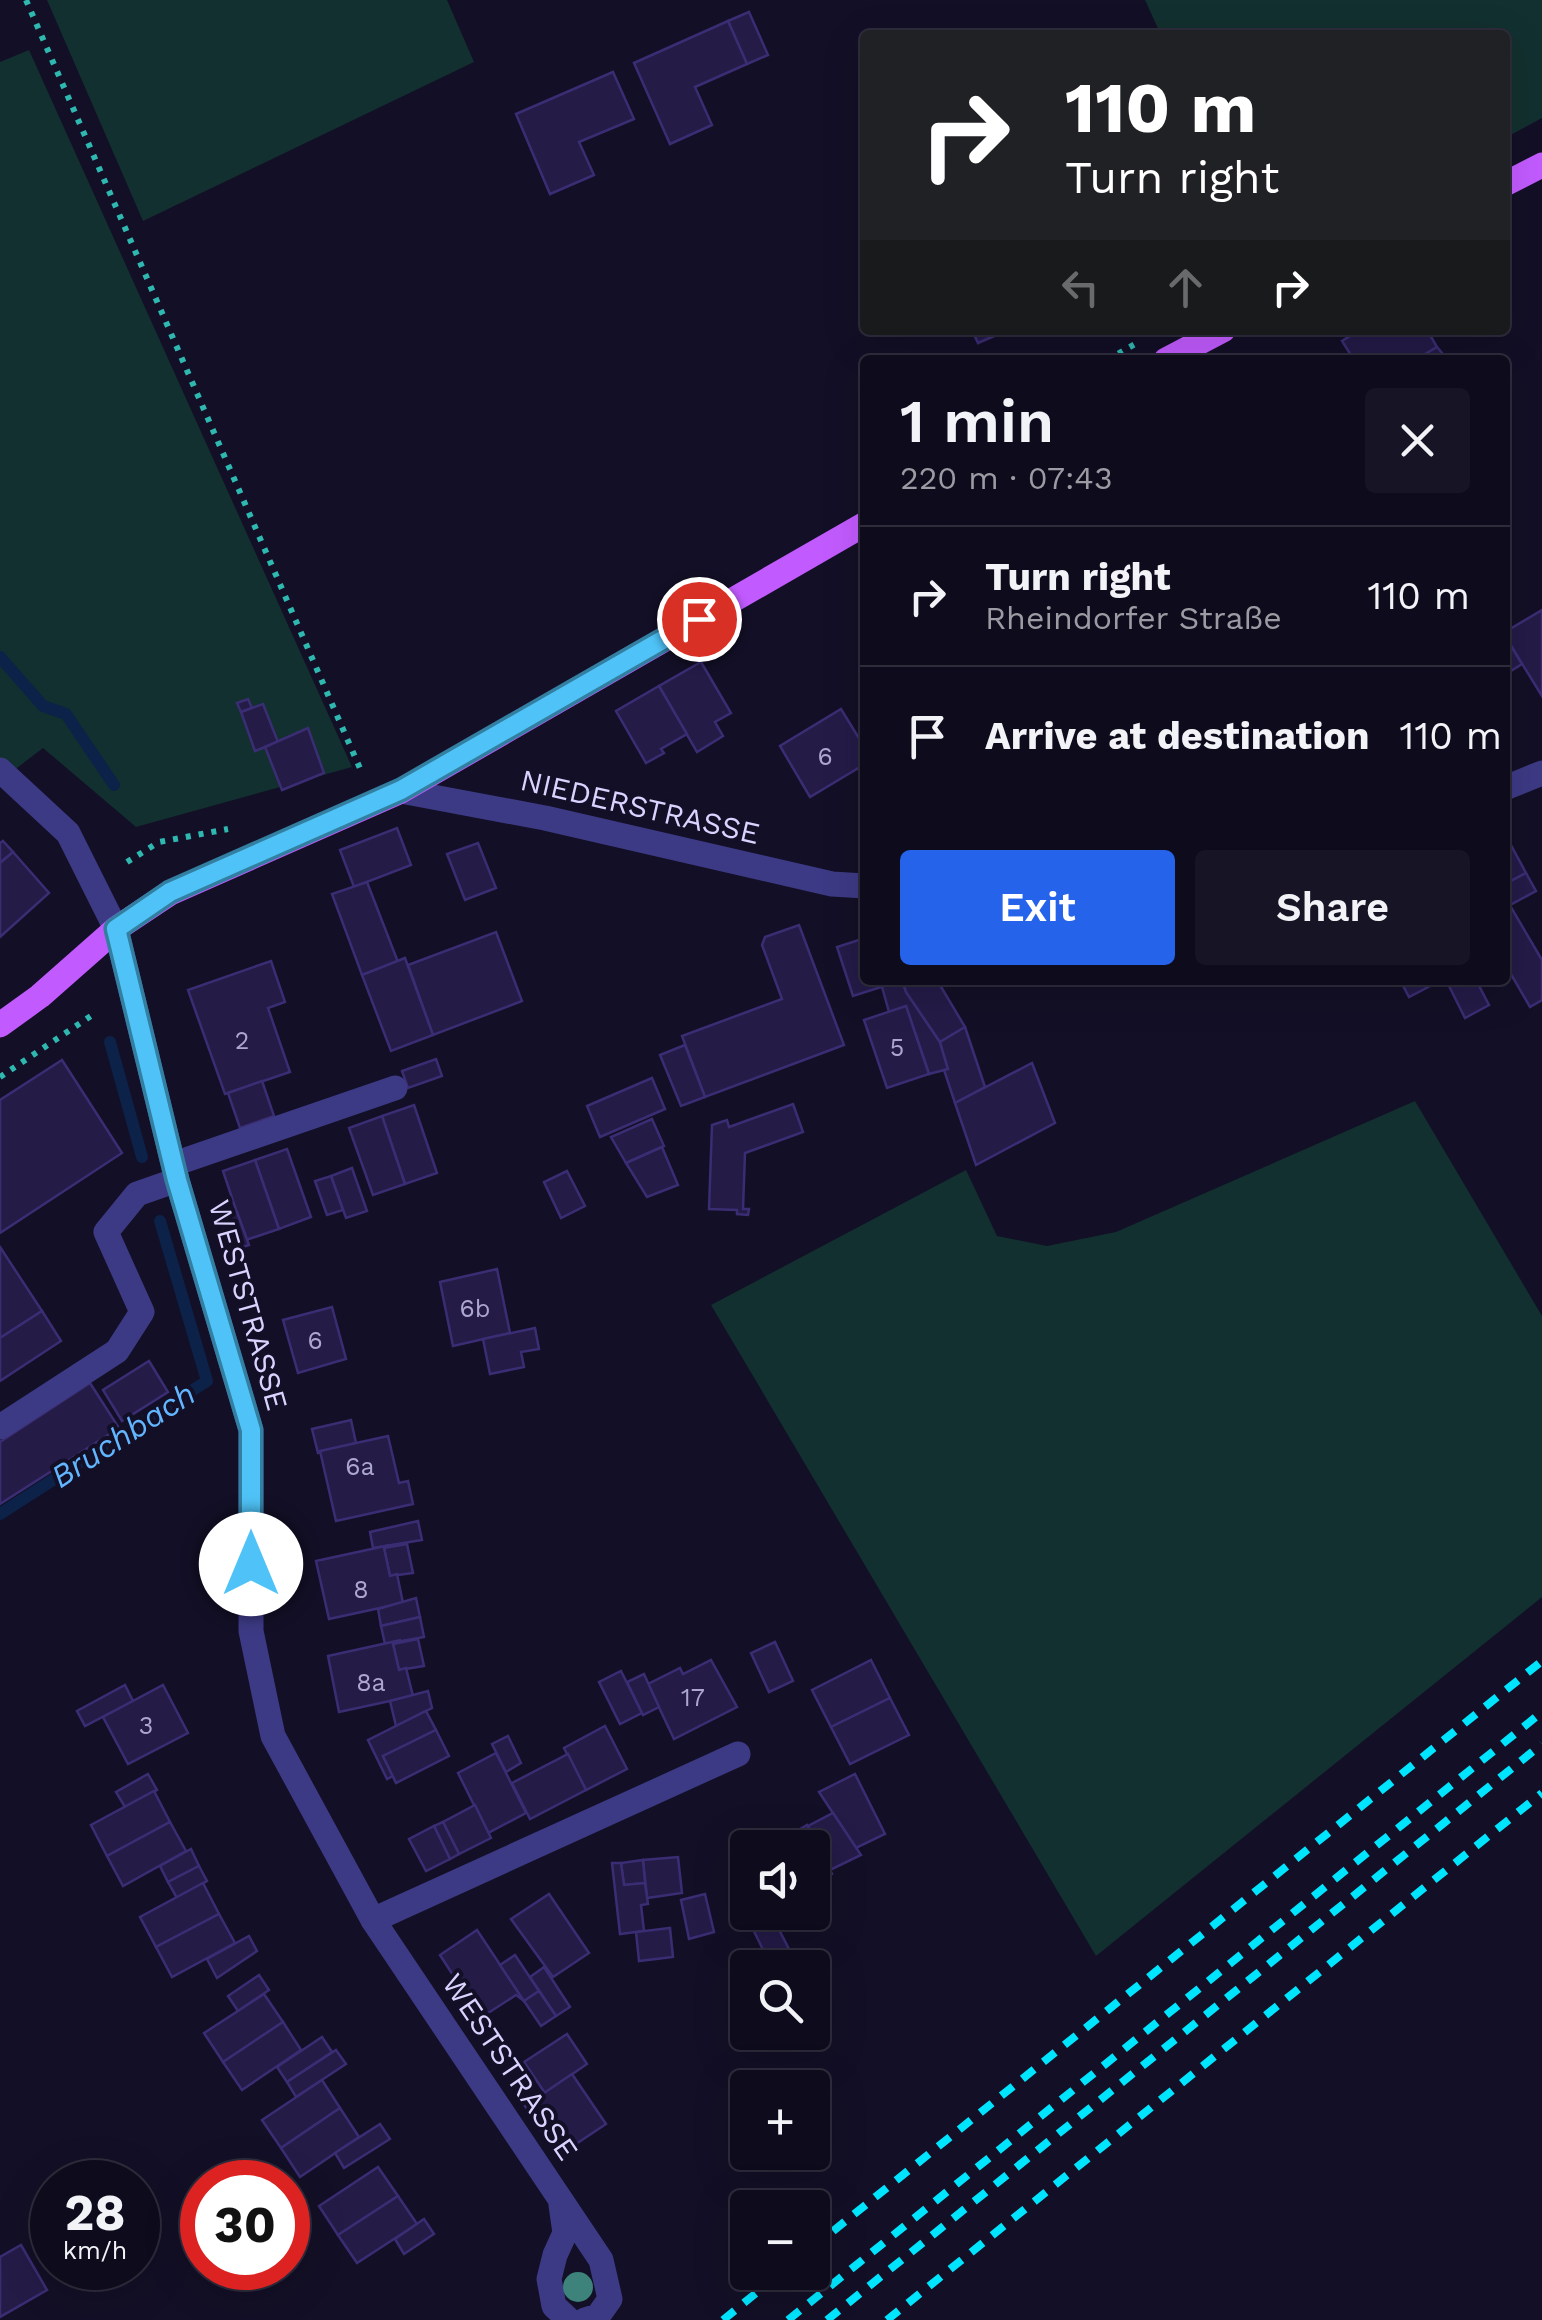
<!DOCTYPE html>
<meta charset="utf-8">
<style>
:root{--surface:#0e0b1c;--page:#171425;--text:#f1f3f6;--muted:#9b9ba3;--line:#2e2b3b;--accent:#2563eb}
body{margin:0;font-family:"Work Sans",sans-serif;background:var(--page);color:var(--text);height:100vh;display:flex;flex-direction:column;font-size:38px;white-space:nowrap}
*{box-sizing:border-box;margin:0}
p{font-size:32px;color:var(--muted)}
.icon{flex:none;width:55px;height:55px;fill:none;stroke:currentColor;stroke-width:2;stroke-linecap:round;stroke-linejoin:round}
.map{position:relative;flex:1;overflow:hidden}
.sheet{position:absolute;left:860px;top:355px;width:650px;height:630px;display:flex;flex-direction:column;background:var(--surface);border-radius:10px;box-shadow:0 10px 40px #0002,0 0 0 2px var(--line)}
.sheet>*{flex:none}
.hud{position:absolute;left:860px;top:30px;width:650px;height:305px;border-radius:10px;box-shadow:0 10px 40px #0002,0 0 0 2px var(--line);background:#202124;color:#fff;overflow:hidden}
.fabs{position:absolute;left:730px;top:1830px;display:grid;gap:20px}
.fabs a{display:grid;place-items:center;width:100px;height:100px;border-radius:10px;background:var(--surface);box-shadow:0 10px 40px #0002,0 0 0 2px var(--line);font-size:50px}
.speed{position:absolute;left:30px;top:2160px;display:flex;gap:20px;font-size:50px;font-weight:700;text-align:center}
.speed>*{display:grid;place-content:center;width:130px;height:130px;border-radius:50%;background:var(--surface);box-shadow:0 10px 40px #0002,0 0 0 2px var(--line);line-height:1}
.speed small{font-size:25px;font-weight:400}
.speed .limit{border:15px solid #d22;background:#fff;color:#111}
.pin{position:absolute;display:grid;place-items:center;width:85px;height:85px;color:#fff;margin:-42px;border:5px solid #fff;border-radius:50%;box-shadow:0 2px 10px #0007}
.me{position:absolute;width:110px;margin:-55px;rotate:0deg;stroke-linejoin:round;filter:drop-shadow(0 0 8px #0008)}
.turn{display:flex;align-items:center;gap:35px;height:210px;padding:0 40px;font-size:45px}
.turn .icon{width:130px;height:130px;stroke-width:2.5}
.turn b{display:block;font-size:70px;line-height:85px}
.lanes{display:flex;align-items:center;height:95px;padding:0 40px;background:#0003;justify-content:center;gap:50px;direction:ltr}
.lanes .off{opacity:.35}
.round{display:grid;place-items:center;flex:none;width:105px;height:105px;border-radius:10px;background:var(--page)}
.summary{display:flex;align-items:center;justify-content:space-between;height:170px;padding:0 40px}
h1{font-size:60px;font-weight:600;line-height:75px}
.primary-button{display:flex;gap:20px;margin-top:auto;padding:20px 40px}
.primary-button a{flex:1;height:115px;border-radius:10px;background:var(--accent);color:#fff;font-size:40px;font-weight:600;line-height:115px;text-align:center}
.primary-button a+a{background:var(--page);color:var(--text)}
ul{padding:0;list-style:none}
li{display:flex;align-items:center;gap:30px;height:140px;padding:0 40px;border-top:2px solid var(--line)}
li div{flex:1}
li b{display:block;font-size:38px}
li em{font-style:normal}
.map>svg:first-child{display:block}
.green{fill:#12302f}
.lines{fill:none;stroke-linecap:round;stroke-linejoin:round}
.stream{stroke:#0c2248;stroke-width:12}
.building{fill:#241b47;stroke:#3b2d73;stroke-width:2.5}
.path{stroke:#2fb8b0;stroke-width:6;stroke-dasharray:5 8;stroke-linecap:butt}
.minor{stroke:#3d3a85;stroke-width:25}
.major{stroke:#c25bff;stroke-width:25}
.rail{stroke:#00e5ff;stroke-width:8;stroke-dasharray:15 12;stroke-linecap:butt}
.tree{fill:#3d827b}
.route-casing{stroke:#337fa1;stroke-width:25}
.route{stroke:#4fc3f7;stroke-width:18}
.labels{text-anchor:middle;stroke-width:8;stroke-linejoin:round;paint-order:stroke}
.number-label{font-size:25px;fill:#aca6d1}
.street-label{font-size:30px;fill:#d9d4ff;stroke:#130f26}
.water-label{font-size:32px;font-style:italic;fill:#62b6ff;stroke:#130f26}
</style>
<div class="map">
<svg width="1542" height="2320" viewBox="0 0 1542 2320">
<rect width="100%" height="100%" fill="#130f26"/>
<g class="green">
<polygon points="47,0 447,0 474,62 143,221"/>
<polygon points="1145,0 1542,0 1542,118 1505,138 1505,35 1161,35"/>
<polygon points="29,50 352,767 136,827 43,748 0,781 0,62"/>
<polygon points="1415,1101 1542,1316 1542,1597 1096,1956 711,1305 966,1170 997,1236 1047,1246 1116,1232"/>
</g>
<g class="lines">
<g class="stream">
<polyline points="0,657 43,706 66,714 114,785"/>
<polyline points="110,1042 142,1157"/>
<polyline points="0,1514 207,1381 160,1221"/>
</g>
</g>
<g class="building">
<polygon points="749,12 768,55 747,64 728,21"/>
<polygon points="728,21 747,64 695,87 712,125 670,144 634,63"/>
<polygon points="613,72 634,119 579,142 594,175 550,194 516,114"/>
<polygon points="972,330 1008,330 978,343"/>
<polygon points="1360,330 1430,330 1432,333 1430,335 1437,347 1415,360 1354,360 1342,341"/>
<polygon points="1437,347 1448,360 1415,360"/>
<polygon points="1542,610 1542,696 1505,636 1505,632"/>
<polygon points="1505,636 1522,664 1506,674 1505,672"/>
<polygon points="701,662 731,713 715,722 723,736 697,752 659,686"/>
<polygon points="659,686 687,734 661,749 664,753 646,763 616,711"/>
<polygon points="248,699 252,708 241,712 237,703"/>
<polygon points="263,704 278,742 255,751 241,712"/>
<polygon points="841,709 865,748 865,764 810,797 780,746"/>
<polygon points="308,728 324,773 282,790 265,747"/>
<polygon points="397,828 411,865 354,887 340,850"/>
<polygon points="1505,834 1526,873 1505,884"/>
<polygon points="3,841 13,852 0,863 0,843"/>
<polygon points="478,843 496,888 465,900 447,854"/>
<polygon points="13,852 49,893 0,937 0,863"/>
<polygon points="1526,873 1536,891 1510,905 1505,897 1505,884"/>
<polygon points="367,882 398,962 362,975 332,894"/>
<polygon points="1505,897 1542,960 1542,1000 1530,1007 1505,964"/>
<polygon points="799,925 844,1045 705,1097 682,1036 782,999 762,945 765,937"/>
<polygon points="496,932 522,1001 433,1035 408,965"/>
<polygon points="865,938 865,980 897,982 853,996 837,947"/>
<polygon points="405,958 433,1035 391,1051 362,975"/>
<polygon points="271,961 285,1002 268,1008 290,1072 225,1094 188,990"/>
<polygon points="896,980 902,980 906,992 940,1042 948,1069 929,1074 906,1006 889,1012 882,987"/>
<polygon points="902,980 937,980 965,1027 940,1042 906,992"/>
<polygon points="1400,980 1432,980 1434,984 1409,997"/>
<polygon points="1446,980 1476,980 1489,1005 1465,1018"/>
<polygon points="906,1006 929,1074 887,1088 864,1020"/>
<polygon points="965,1027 985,1087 955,1103 944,1070 948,1069 940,1042"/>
<polygon points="685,1045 705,1097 681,1106 660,1055"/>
<polygon points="436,1059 442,1076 408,1088 402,1071"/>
<polygon points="62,1060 122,1153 0,1233 0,1100"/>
<polygon points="1032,1063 1055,1123 976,1165 955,1103"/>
<polygon points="652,1078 665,1109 600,1137 587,1106"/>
<polygon points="262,1081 274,1116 240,1128 228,1093"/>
<polygon points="793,1104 803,1132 745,1153 743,1209 749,1209 748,1215 737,1214 737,1210 709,1209 712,1125 727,1120 729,1127"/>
<polygon points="414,1105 437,1173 405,1184 382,1116"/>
<polygon points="382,1116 405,1184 373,1195 349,1128"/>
<polygon points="652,1119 664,1146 626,1163 611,1137"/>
<polygon points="662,1147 678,1185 647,1197 626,1163"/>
<polygon points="287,1149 311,1217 279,1229 255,1160"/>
<polygon points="255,1160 279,1229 246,1240 223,1171"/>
<polygon points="352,1168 367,1211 346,1218 331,1176"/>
<polygon points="567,1171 585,1206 561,1218 544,1182"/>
<polygon points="331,1176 343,1210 327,1215 315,1181"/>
<polygon points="237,1212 249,1245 232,1251 220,1217"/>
<polygon points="0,1247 42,1311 0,1338"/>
<polygon points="497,1269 510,1333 453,1346 440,1282"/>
<polygon points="332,1307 346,1359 298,1373 283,1320"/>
<polygon points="42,1311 61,1341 0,1381 0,1338"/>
<polygon points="535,1328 539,1349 521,1352 524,1367 490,1374 483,1339"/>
<polygon points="149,1361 168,1392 122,1421 103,1390"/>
<polygon points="90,1383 119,1428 0,1504 0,1442"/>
<polygon points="351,1420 356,1443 318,1453 312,1429"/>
<polygon points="388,1436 399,1483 408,1481 413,1504 336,1521 320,1451"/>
<polygon points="418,1521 422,1540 373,1548 370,1532"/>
<polygon points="407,1544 413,1573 390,1576 384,1548"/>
<polygon points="390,1545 384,1548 390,1576 397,1574 403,1603 329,1619 316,1561"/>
<polygon points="416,1598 420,1617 381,1626 378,1609"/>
<polygon points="420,1617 424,1637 385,1644 381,1626"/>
<polygon points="418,1639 424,1666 399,1670 393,1644"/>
<polygon points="401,1640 393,1644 399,1670 406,1668 413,1696 339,1712 328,1656"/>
<polygon points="775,1642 793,1681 769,1692 751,1653"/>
<polygon points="711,1660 737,1707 674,1739 648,1684 680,1668 683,1674"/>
<polygon points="871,1660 890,1698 831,1727 812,1690"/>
<polygon points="621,1671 642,1713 620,1724 599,1682"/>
<polygon points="644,1674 659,1707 643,1715 627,1682"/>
<polygon points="125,1685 133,1701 85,1726 77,1711"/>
<polygon points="163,1685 188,1733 128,1764 103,1717"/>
<polygon points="428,1691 432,1708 396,1726 390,1701"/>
<polygon points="890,1698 909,1735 850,1764 831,1727"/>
<polygon points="426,1711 436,1730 383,1756 393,1776 387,1779 368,1740"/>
<polygon points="605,1726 627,1769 586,1790 564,1748"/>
<polygon points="436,1730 449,1756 396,1783 383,1756"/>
<polygon points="508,1736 521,1763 506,1772 492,1744"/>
<polygon points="496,1753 526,1813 488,1833 458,1773"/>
<polygon points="568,1754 586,1790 530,1819 512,1783"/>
<polygon points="148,1774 157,1790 125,1807 116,1792"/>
<polygon points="855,1774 885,1834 856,1848 819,1792"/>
<polygon points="154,1791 170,1822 107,1856 91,1825"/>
<polygon points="475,1805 491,1838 459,1854 443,1822"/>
<polygon points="833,1813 861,1855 830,1870 808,1826"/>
<polygon points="170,1822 186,1851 123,1886 107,1856"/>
<polygon points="443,1822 459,1854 450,1859 434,1826"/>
<polygon points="807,1825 832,1874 812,1883 812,1848 768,1848"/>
<polygon points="434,1826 450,1859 426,1871 409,1839"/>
<polygon points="191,1849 199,1866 168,1882 160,1866"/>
<polygon points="678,1857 682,1893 647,1898 643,1860"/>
<polygon points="643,1860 645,1883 624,1885 621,1863"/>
<polygon points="612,1863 621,1863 624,1885 645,1883 648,1904 641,1905 644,1931 620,1934"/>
<polygon points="199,1866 207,1881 177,1898 168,1882"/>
<polygon points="203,1883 219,1914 156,1947 140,1917"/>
<polygon points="549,1894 589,1953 553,1977 511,1919"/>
<polygon points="705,1894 714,1932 689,1939 681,1900"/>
<polygon points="748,1912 770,1912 791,1953 770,1964 745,1913"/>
<polygon points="219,1914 235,1943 172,1977 156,1947"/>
<polygon points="670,1928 673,1957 639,1961 636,1932"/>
<polygon points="477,1930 524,2001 516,1995 482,2017 486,2026 440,1955"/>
<polygon points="249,1936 257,1951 217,1978 207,1959"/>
<polygon points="515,1955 539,1991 524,2001 500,1965"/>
<polygon points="544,1967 570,2007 556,2016 530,1977"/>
<polygon points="259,1975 269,1990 238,2011 228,1996"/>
<polygon points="539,1991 556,2016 541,2026 524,2001"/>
<polygon points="264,1994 283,2022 223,2062 204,2033"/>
<polygon points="283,2022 301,2050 242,2090 223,2062"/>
<polygon points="567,2034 587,2064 545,2093 524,2062"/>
<polygon points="322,2037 332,2052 287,2082 277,2067"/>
<polygon points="336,2050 346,2064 296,2097 287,2082"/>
<polygon points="572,2074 606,2124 558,2156 525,2106"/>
<polygon points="322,2080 340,2108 281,2148 262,2120"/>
<polygon points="340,2108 359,2137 300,2177 281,2148"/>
<polygon points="380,2124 390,2139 344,2168 335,2153"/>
<polygon points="378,2167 398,2196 338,2235 319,2206"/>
<polygon points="398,2196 417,2224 357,2263 338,2235"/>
<polygon points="424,2219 434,2234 404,2254 395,2239"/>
<polygon points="21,2245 47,2290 0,2317 0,2257"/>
</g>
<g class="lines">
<g class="path">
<polyline points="26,0 362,773"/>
<polyline points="1107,360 1137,343"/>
<polyline points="127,862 159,842 228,829"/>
<polyline points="0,1077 91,1016"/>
</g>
<g class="minor">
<polyline points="0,770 68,833 116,929 177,1180 251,1430 251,1631 273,1736 373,1920 601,2260 610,2299 598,2316 585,2320"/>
<polyline points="1505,788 1542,773"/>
<polyline points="401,791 545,818 832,884 865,886"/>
<polyline points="174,1164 395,1088"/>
<polyline points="0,1427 117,1351 142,1312 106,1232 137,1194 177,1180"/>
<polyline points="373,1920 738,1754"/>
<polyline points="561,2205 565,2233 555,2255 549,2279 554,2306 569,2320"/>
</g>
<g class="major">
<polyline points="1505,184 1542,165"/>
<polyline points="1166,360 1223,330"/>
<polyline points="0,1025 40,996 116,929 170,893 401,791 865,524"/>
</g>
<g class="rail">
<polyline points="812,2248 1542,1661"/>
<polyline points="723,2320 782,2272"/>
<polyline points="788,2320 1542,1712"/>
<polyline points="827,2320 1542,1744"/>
<polyline points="887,2320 1542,1793"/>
</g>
</g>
<circle class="tree" cx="578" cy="2287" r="15"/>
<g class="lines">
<g class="route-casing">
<polyline id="route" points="251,1564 251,1430 177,1180 116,929 170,892 401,790 699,619"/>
</g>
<use href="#route" class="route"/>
</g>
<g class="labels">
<g class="number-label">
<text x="825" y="765">6</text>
<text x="242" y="1049">2</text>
<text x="897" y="1056">5</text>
<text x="475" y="1317">6b</text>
<text x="315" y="1349">6</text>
<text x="360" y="1475">6a</text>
<text x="361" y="1598">8</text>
<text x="371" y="1691">8a</text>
<text x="693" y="1706">17</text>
<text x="146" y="1734">3</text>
</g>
<g class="street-label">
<text transform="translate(640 807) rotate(13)" y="10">NIEDERSTRASSE</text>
<text transform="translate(248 1305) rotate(74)" y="10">WESTSTRASSE</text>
<text transform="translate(510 2067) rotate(56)" y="10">WESTSTRASSE</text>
</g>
<g class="water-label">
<text transform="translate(123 1435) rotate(-33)" y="11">Bruchbach</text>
</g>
</g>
</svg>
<div class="fabs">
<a><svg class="icon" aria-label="sound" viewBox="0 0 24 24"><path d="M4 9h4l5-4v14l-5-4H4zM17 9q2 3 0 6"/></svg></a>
<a><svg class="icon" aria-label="search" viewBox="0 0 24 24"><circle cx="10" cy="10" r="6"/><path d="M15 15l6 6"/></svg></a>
<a>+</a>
<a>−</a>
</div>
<div class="speed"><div>28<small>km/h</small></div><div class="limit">30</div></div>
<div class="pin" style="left:699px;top:619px;background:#d93025"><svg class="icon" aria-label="arrive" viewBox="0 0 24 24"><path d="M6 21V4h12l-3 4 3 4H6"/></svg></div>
<svg class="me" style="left:251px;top:1564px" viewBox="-20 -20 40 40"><circle r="19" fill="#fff"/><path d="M0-13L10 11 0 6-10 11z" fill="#4fc3f7"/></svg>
<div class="hud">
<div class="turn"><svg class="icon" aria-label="right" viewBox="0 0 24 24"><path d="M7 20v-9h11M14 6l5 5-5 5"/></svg><div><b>110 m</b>Turn right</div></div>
<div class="lanes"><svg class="icon off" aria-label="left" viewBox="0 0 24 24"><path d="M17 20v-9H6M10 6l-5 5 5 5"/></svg><svg class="icon off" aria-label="ahead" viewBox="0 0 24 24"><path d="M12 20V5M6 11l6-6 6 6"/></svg><svg class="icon" aria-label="right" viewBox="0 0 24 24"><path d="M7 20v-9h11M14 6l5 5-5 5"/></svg></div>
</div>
<section class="sheet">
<div class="summary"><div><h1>1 min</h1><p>220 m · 07:43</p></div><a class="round"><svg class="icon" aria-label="close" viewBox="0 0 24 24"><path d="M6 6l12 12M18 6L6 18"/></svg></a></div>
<ul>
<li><svg class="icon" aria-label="right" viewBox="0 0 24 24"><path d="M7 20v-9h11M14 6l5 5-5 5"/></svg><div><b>Turn right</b><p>Rheindorfer Straße</p></div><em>110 m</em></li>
<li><svg class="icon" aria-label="arrive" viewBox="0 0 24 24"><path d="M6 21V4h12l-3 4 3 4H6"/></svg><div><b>Arrive at destination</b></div><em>110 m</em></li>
</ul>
<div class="primary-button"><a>Exit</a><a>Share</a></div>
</section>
</div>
